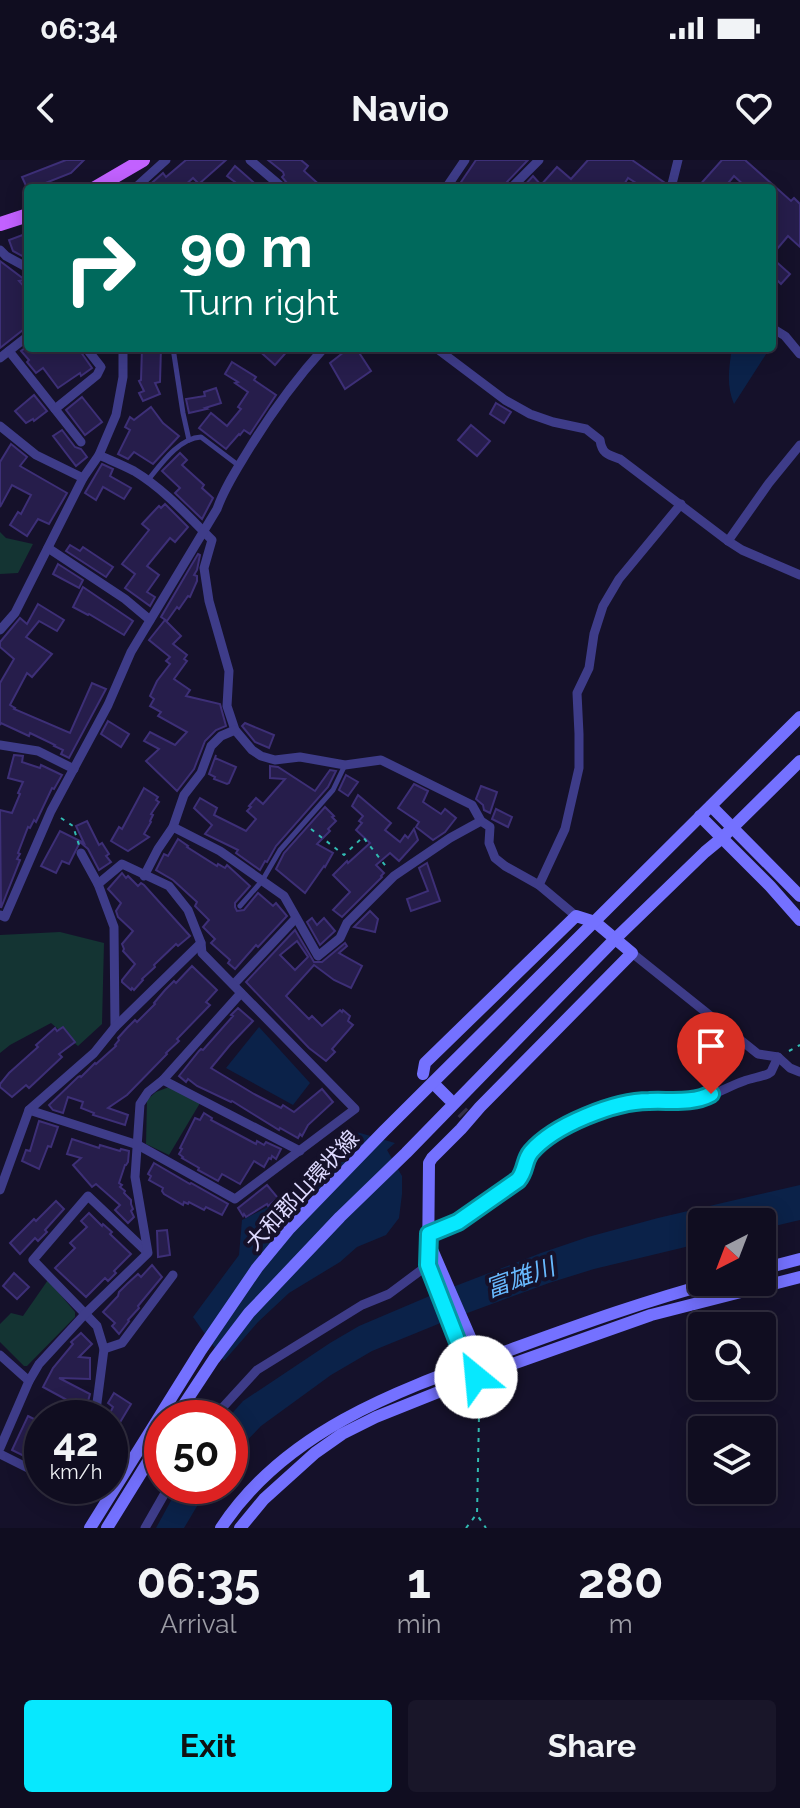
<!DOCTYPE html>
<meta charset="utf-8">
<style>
:root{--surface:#100d20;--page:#191629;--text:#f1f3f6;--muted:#9c9ca5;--line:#302d3e;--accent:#07e8fe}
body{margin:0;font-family:Raleway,"Noto Sans JP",sans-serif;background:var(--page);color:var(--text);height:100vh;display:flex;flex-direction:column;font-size:30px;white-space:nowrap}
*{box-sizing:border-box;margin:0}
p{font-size:26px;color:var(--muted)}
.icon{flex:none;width:44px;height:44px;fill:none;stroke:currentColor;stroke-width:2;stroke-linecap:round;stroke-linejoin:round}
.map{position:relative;height:1368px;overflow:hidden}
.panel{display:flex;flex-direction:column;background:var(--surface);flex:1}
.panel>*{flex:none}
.hud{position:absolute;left:24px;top:24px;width:752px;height:168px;border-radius:8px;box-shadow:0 4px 20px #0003,0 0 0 2px var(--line);background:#00695c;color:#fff;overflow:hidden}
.needle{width:52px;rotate:222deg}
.buttons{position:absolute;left:688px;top:1048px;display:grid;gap:16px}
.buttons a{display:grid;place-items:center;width:88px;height:88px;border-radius:8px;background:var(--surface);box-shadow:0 4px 20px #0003,0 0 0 2px var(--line);font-size:40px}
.speed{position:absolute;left:24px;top:1240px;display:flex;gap:16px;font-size:40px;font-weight:700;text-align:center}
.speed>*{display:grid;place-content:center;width:104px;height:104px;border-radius:50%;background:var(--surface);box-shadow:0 4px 20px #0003,0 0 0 2px var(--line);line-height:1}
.speed small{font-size:20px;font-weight:400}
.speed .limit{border:12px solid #d22;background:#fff;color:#111}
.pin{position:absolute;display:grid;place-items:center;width:68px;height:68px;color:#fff;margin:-82px -34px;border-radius:50% 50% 50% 0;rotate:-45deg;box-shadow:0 0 8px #0007}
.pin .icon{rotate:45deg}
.me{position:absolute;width:88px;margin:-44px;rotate:332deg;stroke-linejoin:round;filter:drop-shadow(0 0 6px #0008)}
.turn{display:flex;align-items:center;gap:28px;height:168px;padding:0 24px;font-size:36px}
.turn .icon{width:104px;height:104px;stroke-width:2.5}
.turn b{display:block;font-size:56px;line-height:68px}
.eta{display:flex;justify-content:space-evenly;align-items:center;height:136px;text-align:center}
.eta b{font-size:48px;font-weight:700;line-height:56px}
.cta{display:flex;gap:16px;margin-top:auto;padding:16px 24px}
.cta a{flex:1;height:92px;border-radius:8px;background:var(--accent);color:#111;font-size:32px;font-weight:700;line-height:92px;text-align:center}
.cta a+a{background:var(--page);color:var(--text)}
.status{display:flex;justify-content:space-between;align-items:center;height:56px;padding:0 40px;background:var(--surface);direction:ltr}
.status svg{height:22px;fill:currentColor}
header{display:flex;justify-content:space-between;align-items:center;height:104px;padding:0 24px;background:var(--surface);font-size:36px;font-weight:700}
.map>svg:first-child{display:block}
.green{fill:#143433}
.water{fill:#0b2249}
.building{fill:#261d4b;stroke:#3d2f77;stroke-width:2;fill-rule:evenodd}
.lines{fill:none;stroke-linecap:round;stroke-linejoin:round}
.secondary-tunnel{stroke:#332f4a;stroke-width:12;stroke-dasharray:12 6;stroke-linecap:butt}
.path{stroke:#31bcb3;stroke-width:2;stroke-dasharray:4 6;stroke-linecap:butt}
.lane{stroke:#3e3c89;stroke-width:5}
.street{stroke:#3e3c89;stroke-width:9}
.secondary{stroke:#7471ff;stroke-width:12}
.primary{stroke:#c261ff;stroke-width:14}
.route-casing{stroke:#0597a5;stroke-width:20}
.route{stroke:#07e8fe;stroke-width:14}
.labels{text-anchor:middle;stroke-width:8;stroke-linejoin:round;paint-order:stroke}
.street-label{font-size:22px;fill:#dedaff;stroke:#15112a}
.water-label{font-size:24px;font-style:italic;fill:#68baff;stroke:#15112a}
</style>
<div class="status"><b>06:34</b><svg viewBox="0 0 49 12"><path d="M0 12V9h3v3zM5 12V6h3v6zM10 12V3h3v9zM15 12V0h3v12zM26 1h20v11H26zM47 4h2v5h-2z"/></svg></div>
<header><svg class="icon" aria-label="back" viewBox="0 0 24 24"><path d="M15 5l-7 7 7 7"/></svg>Navio<svg class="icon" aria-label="heart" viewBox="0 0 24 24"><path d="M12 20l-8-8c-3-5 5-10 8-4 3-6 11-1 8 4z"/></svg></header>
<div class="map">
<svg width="800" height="1368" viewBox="0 0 800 1368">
<rect width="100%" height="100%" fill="#15112a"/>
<g class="green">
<polygon points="0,372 6,378 33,384 18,413 0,414"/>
<polygon points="60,772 104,783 102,864 78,886 51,863 10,885 0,893 0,775"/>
<polygon points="169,927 200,943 169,995 146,984 147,940 156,932"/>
<polygon points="48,1120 75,1152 75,1157 27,1206 24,1206 0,1182 0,1164 11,1153 23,1156"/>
</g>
<g class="water">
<path d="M 732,188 L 770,188 L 734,244 C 726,225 729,208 732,188 Z"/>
<polygon points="259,867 310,923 293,945 226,908"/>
<polygon points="353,971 395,983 387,990 402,1016 402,1034 399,1058 386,1075 357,1087 340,1102 289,1133 258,1162 224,1201 193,1157 239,1095 242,1060 294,1034"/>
<polygon points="800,1025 800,1060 762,1069 762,1062 702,1062 702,1083 594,1109 549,1123 443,1162 372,1191 331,1215 261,1266 230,1298 230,1258 228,1258 243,1241 330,1183 359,1166 432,1135 541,1093 588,1077 658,1058"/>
<polygon points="179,1326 209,1326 184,1368 156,1368"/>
</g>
<g class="building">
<polygon points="66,0 84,0 71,13 33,28 28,28 28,30 22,17"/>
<polygon points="186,0 226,0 199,24 193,18 182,28 146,28 163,13 166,17"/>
<polygon points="268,0 301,0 308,6 304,11 323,28 291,28 282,17 284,15 283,12"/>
<polygon points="476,0 528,0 506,23 504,28 457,28"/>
<polygon points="588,0 632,0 665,23 664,28 644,28 628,18 622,28 522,28 533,16 541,25 557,7 571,19"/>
<polygon points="722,0 745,0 791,41 794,38 800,44 800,87 788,76 772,95 772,28 747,28 734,16 724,28 697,28"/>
<polygon points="235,6 243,13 260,28 243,28 227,16"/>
<polygon points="28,73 28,96 24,97 13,91 9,80"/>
<polygon points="772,98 790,114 781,124 777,120 772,126"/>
<polygon points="0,101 25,120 19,121 28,131 28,145 23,149 28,155 28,169 23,170 0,188"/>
<polygon points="28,186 28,188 78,188 92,208 81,216 80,213 58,228 43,208 36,213 27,202 29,200 21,191"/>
<polygon points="142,188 161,188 160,222 155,223 160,234 143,241 139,233 144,231 139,221 141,220"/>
<polygon points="256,188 290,188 275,205"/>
<polygon points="342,188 356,188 371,211 345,229 330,203 344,192"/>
<polygon points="232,202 256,217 254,220 276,235 250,274 244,270 240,275 239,274 226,289 199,268 211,253 227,266 241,249 238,247 248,232 235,223 238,222 225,214"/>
<polygon points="216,228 221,243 205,248 207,249 189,253 186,239 205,236 204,232"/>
<polygon points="34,235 47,251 34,261 33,259 26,263 15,251"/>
<polygon points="82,237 102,262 85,275 66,250"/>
<polygon points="496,243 511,252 504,263 490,254"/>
<polygon points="151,247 163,263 179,276 153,304 134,292 128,299 118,294 130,270 125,267 130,257 134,260"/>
<polygon points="471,265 490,281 477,296 458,280"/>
<polygon points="62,270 75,287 81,289 87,297 76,306 53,276"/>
<polygon points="11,284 27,297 20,306 67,333 49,364 38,359 27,376 10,365 18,352 21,354 31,335 12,325 0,347 0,302"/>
<polygon points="180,293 187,300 182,305 204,325 202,328 213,338 202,359 175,333 180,328 162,311"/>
<polygon points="102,304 113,309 110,316 131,328 124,339 103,327 96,340 85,333"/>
<polygon points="165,344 188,367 175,382 170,378 147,406 159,415 147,432 155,437 150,446 125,428 135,414 122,404 149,370 142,364 156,349 159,346 161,348"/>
<polygon points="70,385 80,391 83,387 113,407 106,417 66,391"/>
<polygon points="198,394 200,395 197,410 194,415 197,416 197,421 190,437 188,436 179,449 177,447 167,461 161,457"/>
<polygon points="58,404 83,420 79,428 53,414"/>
<polygon points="83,427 133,461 124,475 89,454 88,455 73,447"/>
<polygon points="38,444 64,460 57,471 39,461 26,477 52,494 32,517 27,513 10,545 15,548 14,549 70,573 92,523 106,529 69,598 61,594 63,590 54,586 55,585 30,573 29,576 1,563 0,565 0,523 14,499 0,487 0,482 20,458 27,464"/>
<polygon points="165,460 181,476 173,484 187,495 184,499 187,501 174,519 190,530 186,536 220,544 226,566 216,570 205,581 194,609 177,631 146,601 159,589 144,581 150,572 175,585 187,572 158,556 161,552 150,546 154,539 150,536 157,521 170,504 166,501 170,497 149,480"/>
<polygon points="108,561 129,574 121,587 101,574"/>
<polygon points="245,563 274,575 269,588 255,582 242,566"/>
<polygon points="14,595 23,596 22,602 40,608 41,605 62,615 54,629 52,628 36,662 34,660 30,668 28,667 18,693 20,694 17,699 20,700 1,748 0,650 12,653 20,634 18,633 23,622 8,618"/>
<polygon points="216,595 215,598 236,607 229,623 227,624 214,619 215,617 209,614"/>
<polygon points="270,606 278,607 315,631 330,610 336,611 328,627 276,686 267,702 265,701 260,710 236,693 238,690 205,674 212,665 194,648 200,638 217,648 214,655 246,671 256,659 247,651 251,647 249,646 256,638 263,644 285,619 270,618"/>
<polygon points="346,615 358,622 348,636 339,630"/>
<polygon points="414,624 428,631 423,642 441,654 445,649 456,658 445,672 433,680 416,667 419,662 398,648"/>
<polygon points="481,626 497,632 490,653 484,650 483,645 476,639"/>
<polygon points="144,628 158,637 156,640 159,642 151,654 153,655 150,661 151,662 144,674 149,677 128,691 111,681 119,667 122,669"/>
<polygon points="358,635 391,663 385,670 400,682 405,675 408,678 414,669 418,680 399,701 390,693 376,705 384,713 381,716 382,717 342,757 333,750 350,732 333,715 347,701 348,703 370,683 356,670 362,663 359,661 363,656 352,646"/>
<polygon points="325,647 334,656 332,657 336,661 328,669 330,671 317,684 333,693 325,707 324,706 305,733 276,709 284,693"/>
<polygon points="496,649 512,657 508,667 492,659"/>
<polygon points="87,661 99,685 102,683 109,694 106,696 111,702 99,710 88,689 80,682 69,704 62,701 56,713 41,706 60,671 84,683 76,666"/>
<polygon points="178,679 188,686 187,687 217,706 218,704 225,708 227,705 250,726 235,743 235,747 237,751 244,750 258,733 273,746 276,743 287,756 258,787 256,785 235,809 228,803 230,800 211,783 215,779 203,767 209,760 195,746 197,742 173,720 156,710 164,694 168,696"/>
<polygon points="427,703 440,741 411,751 407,739 428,731 419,708"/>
<polygon points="122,713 126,718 128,716 138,726 141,723 144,725 190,776 178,786 176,784 154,805 155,807 142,819 143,820 134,830 132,828 131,830 122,822 122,820 135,804 123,791 124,789 122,784 133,771 118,757 116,751 121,743 108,729"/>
<polygon points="370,751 378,759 375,772 354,767"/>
<polygon points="312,758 317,765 324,758 335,771 320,785 307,762"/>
<path d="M 295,770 L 314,802 L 322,802 L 345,783 L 347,786 L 339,793 L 362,806 L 351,828 L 334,820 L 314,805 L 286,836 L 309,859 L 312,856 L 322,866 L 340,850 L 342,852 L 343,850 L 350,856 L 348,861 L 353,865 L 332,889 L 335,892 L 326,901 L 309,888 L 246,822 ZM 297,781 L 308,797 L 295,810 L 280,795 Z"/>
<polygon points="192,806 217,830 206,842 210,845 177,879 179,881 166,893 167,894 127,935 108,948 128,955 125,965 93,955 94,953 81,948 83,942 68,937 63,953 53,950 49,945 78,917 80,916 81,917 95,903 96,904 116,886 115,885 119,880 118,878 127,868 135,860 137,862 155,844 154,843 165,830 174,821 176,823"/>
<polygon points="238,848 253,861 230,885 211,908 254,934 281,948 283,945 294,952 322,929 333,942 308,965 302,976 300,974 298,978 280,968 279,970 232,941 231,942 197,926 188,919 186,922 179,916 199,891 201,889 203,890 233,856 231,855"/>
<polygon points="63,867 75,882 59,894 62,897 29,928 26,925 12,937 0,927 0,924 9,913 38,887 36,885 55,868 57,871"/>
<polygon points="204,953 212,958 211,960 256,984 257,981 264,985 266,982 281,989 276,999 272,996 271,999 269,998 264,1007 254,1001 240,1024 222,1014 218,1021 198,1010 199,1008 182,998 183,997 179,994 182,989 180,988 195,958 200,960"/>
<polygon points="39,961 58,967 51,987 48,986 39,1009 22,1001 26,990 30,991"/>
<polygon points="72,979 99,988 100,985 120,991 121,989 129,991 128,1002 126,1005 125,1005 119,1023 122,1025 120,1027 125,1031 124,1033 131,1040 131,1044 133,1049 131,1051 134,1057 128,1063 115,1050 120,1045 96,1024 92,1027 73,1005 81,998 67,994"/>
<polygon points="154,1003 190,1024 191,1023 228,1044 222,1055 206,1047 204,1050 189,1042 188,1044 184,1042 183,1045 164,1034 162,1031 163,1028 149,1020 151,1016 148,1014"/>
<polygon points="267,1025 278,1038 268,1046 267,1044 246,1057 244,1054 243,1056 238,1048"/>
<polygon points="56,1041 64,1049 45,1070 47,1072 38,1081 35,1078 20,1094 10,1083 34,1059 36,1061"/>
<polygon points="89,1053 102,1066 103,1064 112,1072 110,1074 131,1094 114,1111 116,1113 108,1121 105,1118 86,1137 55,1108 75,1088 70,1083 87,1067 81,1061"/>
<polygon points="167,1070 170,1095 158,1097 157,1071"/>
<polygon points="152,1105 162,1117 138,1146 139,1148 128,1160 129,1161 119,1174 112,1166 115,1163 103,1152 118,1136 119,1132 127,1124 138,1114 141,1117"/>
<polygon points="14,1113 29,1127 17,1139 3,1126"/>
<polygon points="81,1173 92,1184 79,1197 90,1198 90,1219 59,1218 90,1234 87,1245 89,1246 88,1251 85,1258 58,1258 67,1240 43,1227 53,1208 73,1184 71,1182"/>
<polygon points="114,1233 131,1244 110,1279 110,1253 113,1247 108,1243"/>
<polygon points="28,1256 42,1263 42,1305 12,1290"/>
</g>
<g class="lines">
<polyline class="secondary-tunnel" points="449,939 464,954"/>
<g class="path">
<polyline points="61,658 73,666 79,685"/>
<polyline points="311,669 344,695 363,677 388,709"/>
<polyline points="789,891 800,885"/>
<polyline points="477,1228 479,1255 477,1355 486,1368"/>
<polyline points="466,1368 476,1355"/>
</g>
<g class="lane">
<polyline points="173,188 183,253 189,280"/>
<path d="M 148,320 C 161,304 179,278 201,277 L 238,305"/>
<polyline points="240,746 262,721 280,690 333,630 345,605"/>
</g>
<g class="street">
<polyline points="250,0 283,28"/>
<polyline points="135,28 166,0"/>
<polyline points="446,28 465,0"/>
<polyline points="511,28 539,0"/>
<polyline points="671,28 678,0"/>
<polyline points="0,90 6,96 28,108"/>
<polyline points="772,168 785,176 800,194"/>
<path d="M 436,188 L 505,240 L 530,254 L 553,262 L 586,269 L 600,280 C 602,294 608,295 620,299 L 728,381 L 742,390 L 800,415"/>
<polyline points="9,191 81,282"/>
<polyline points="0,198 28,176"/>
<polyline points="55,249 97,215 101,207 86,188"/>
<polyline points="0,266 36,295 83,318"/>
<path d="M 99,295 C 110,300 123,305 134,311 C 164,329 188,356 212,380 L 204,408 L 209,441 L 229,511 L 227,546 L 235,570 L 252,590 L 261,596 L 275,600 L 300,597 L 345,605 L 381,600 L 472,645 L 481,661 L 490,667 L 489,683 L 495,698 L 505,706 L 539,725 L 576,756"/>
<polyline points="728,381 769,323 800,285"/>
<polyline points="48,388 125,439 150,460"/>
<polyline points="0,470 15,453 83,318 99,295 116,255 123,217 123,188"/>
<polyline points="0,585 38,591 74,609"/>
<polyline points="173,667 220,691 284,736 318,796 340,778 347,763 394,716 450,678 481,661"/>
<polyline points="81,693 98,724 114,767 115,867"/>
<polyline points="144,716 158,689 173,667 184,635 201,613 211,586 221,576 235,570"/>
<polyline points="539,725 565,669 579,608 579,574 577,533 589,508 594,474 603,446 619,419 681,344"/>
<path d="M 0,755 L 5,757 L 51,651 L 108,545 L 131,492 L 217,349 C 224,329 235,312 246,294 C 269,256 294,221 324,188"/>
<polyline points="632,793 758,894 778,897 790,908 800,912"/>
<polyline points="234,824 296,758"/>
<polyline points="163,920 300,991"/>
<polyline points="29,950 138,985 235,1039 355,949 202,793 201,783 188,750 169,726 122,704 98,724"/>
<polyline points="0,1030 29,950 94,893 115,867 201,783"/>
<path d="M 429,1074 L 458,1062 L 518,1020 C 527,1010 525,997 535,988 C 559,967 604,943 636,941 C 656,939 677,943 698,939 C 714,936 729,926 744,921 C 752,918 760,917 768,914 L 771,912 L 778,897"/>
<polyline points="104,1189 122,1183 173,1115"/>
<polyline points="0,1195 29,1221"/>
<polyline points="95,1258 104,1189 97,1166 33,1100 88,1036 147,1092"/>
<polyline points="213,1258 257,1210 362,1145 389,1134 428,1105"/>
<polyline points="0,1288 29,1221 39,1204 86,1153 148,1093 135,1017 140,944 148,932 163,920 241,833"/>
<polyline points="0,1294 42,1315"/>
<polyline points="145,1368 169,1326"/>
</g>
<g class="secondary">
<polyline points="711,646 800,736"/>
<polyline points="700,656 770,726 800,760"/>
<polyline points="423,914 425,903 576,756 595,762 632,793 480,947 461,969 432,998 429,1003 428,1105 461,1190 472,1204 476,1217"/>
<polyline points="436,926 449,939"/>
<polyline points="430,1085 473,1184 472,1204"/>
<polyline points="762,1109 800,1099"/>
<polyline points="175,1258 214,1199 249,1153 340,1057 406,993 615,779 705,692 722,678 800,601"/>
<polyline points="90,1368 201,1190 257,1108 290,1068 383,972 800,557"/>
<polyline points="107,1368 162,1279"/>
<path d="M 221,1368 C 289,1265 409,1227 518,1187 C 584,1163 648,1140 716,1122"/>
<polyline points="240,1368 264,1339 315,1293 342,1274 376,1257 476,1217 651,1155 800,1117"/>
</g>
<g class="primary">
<polyline points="95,28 143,0"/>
<polyline points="0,64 28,55"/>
</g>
</g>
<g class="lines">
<g class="route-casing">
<path id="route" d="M 476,1217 L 472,1204 L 461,1190 L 428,1105 L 429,1074 L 458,1062 L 518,1020 C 526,1011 524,1000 531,992 C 554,965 615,941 649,941 C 670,940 693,944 711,934"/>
</g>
<use href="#route" class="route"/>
</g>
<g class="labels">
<g class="street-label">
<text transform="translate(302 1030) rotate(-47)" y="8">大和郡山環状線</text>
</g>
<g class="water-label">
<text transform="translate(520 1118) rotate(-20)" y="8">富雄川</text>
</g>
</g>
</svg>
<div class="buttons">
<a><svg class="needle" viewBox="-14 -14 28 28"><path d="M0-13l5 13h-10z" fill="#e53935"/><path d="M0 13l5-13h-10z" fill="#9c9ca5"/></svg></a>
<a><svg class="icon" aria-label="search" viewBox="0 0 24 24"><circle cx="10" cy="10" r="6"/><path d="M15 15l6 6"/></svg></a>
<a><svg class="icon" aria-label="layers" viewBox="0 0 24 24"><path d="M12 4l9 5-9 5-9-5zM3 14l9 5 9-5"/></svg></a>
</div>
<div class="speed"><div>42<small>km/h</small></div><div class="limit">50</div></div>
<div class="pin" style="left:711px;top:934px;background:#d93025"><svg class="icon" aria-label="arrive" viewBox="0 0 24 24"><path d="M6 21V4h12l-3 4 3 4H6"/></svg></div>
<svg class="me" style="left:476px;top:1217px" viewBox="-20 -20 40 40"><circle r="19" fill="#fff"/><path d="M0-13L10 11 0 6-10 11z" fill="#07e8fe"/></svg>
<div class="hud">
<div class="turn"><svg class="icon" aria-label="right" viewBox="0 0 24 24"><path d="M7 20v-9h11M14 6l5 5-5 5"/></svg><div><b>90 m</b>Turn right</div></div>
</div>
</div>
<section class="panel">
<div class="eta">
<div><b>06:35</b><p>Arrival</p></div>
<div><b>1</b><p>min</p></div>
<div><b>280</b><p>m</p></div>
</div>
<div class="cta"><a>Exit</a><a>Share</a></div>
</section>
